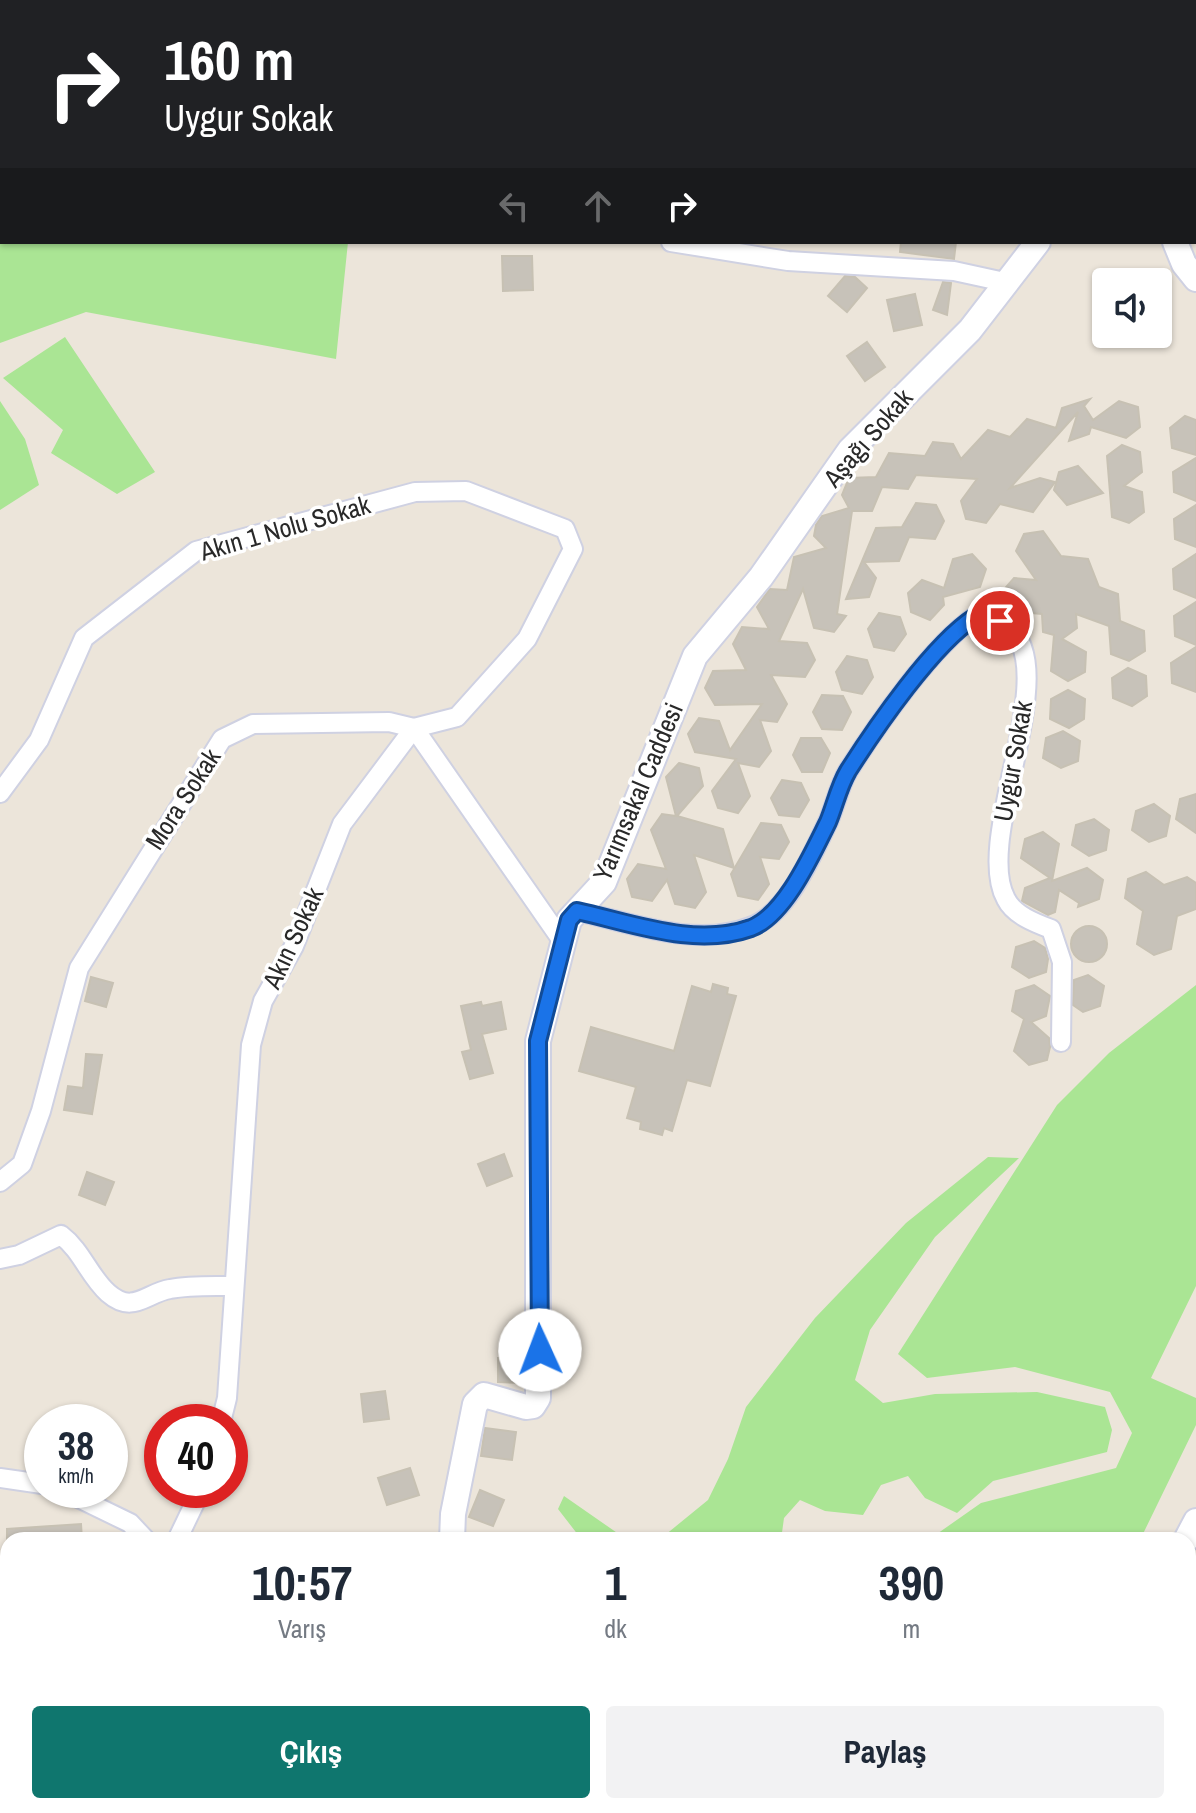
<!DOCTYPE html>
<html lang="tr">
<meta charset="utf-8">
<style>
:root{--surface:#fff;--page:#f2f2f3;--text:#1f2937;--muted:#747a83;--accent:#0f766e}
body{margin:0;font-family:"Archivo Narrow",sans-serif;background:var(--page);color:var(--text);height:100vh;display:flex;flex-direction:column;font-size:30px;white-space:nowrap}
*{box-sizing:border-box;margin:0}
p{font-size:26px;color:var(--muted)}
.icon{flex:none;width:44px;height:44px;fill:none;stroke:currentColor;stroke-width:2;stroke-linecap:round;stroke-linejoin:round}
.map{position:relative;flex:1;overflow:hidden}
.sheet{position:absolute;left:0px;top:1532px;width:1196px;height:282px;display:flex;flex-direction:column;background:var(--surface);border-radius:24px 24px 0 0;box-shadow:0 2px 6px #0004}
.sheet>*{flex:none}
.top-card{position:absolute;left:0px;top:0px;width:1196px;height:244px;box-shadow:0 2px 6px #0004;background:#202124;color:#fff;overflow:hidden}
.fabs{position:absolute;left:1092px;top:268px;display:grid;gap:16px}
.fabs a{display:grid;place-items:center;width:80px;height:80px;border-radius:8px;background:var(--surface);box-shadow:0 2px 6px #0004;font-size:40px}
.speed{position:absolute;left:24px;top:1404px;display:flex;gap:16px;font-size:40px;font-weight:700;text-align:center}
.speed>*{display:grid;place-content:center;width:104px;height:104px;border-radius:50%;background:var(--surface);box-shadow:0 2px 6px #0004;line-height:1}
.speed small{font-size:20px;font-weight:400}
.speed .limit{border:12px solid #d22;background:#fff;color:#111}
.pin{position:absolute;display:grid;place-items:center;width:68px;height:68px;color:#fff;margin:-34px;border:4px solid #fff;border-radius:50%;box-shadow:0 2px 8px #0007}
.me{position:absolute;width:88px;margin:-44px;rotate:358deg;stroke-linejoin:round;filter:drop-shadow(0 0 6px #0008)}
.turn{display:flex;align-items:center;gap:28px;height:168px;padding:0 32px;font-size:36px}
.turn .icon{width:104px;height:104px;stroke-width:2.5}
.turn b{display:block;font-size:56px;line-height:68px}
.lanes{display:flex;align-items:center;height:76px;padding:0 32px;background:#0003;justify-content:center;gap:40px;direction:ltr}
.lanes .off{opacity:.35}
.eta{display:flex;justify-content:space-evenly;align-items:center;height:136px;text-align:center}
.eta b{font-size:48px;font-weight:700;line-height:56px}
.primary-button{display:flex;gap:16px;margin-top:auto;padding:16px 32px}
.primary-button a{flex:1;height:92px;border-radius:8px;background:var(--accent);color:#fff;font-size:32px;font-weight:700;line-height:92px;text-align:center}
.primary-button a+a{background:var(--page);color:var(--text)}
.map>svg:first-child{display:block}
.green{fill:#aae594}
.building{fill:#c7c2b9;stroke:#c7c1b3;stroke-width:2}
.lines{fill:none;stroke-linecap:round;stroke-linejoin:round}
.street-casing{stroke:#cfd1e2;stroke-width:22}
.secondary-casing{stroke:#cfd1e2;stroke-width:28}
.street{stroke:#fff;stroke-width:18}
.secondary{stroke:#fff;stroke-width:24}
.route-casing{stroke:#114b97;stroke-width:20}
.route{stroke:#1a73e8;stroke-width:14}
.labels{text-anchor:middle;stroke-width:7;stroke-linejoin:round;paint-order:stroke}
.street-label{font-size:26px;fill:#292929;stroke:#fff}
</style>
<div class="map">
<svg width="1196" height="1813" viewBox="0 0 1196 1813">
<rect width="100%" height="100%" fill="#ece5da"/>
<g class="green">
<polygon points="0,0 1196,0 1196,25 1194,2 2,2 2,242 348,242 336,359 86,312 0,343"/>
<polygon points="65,337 155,472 117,494 51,453 63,430 3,378"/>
<polygon points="0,401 25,439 39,485 0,510"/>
<polygon points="1196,985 1196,1286 1151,1378 1196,1398 1196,1425 1140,1540 808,1540 934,1536 981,1503 1116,1468 1132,1433 1110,1392 1015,1367 927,1378 898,1354 1057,1105 1109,1053"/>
<polygon points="988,1157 1019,1158 935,1237 870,1330 855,1380 883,1403 935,1394 1037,1392 1105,1407 1112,1430 1107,1452 993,1481 957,1513 925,1498 908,1476 881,1485 863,1515 825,1511 800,1500 784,1518 781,1540 659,1540 708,1500 728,1459 746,1407 815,1318 906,1223"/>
<polygon points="564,1496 623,1537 642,1540 582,1540 558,1509"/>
<polygon points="550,1806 977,1806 974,1813 541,1813"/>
</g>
<g class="building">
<polygon points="901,242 956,242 954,259 900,252"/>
<polygon points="502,256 532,256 533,290 503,291"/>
<polygon points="845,276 855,277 867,288 847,312 828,296"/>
<polygon points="943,282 951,283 947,315 933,310"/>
<polygon points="915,294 922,325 894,331 887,300"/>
<polygon points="867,342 885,367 865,381 847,356"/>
<polygon points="1090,399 1084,406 1093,420 1119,401 1138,407 1140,427 1126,438 1091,427 1089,434 1069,441 1078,412 1010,488 1040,478 1055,482 1033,512 1000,504 986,523 966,519 961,501 977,479 916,475 908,489 882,487 872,511 852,511 837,614 846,616 834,632 814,628 803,589 779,641 807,643 815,660 805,677 771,675 787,704 777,722 760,720 771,751 759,767 738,763 750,796 738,813 718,808 712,791 736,759 695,752 688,734 699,718 719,721 730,750 762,704 715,705 705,688 713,671 746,670 733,644 742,627 769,629 757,607 770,589 787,590 794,557 826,548 814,536 816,525 822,516 849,508 842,495 849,478 876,477 889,453 925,456 933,442 953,444 961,459 988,430 1010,437 1027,419 1056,428 1062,408"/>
<polygon points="1185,416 1196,420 1196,455 1172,448 1170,428"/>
<polygon points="1122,445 1140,452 1142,472 1124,486 1142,492 1144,512 1129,523 1112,517 1107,456"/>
<polygon points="1196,458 1196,501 1174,492 1173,472"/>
<polygon points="1078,466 1103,493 1067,505 1054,490 1059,472"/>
<polygon points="916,503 936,505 944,521 935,539 909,537 899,561 864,562 876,578 869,597 846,599 876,528 902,527"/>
<polygon points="1196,505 1196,547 1175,539 1174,519"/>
<polygon points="1043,531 1061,556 1088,559 1099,587 1118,594 1120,621 1144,631 1145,651 1129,661 1111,654 1109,626 1076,614 1077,628 1062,639 1086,652 1085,672 1068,681 1051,671 1054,635 1043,632 1042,614 1009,611 1001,593 1014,578 1036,580 1016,551 1024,534"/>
<polygon points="972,554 986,569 980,587 943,597 944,605 930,620 911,612 908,593 922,580 944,588 953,559"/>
<polygon points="1196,554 1196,598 1174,589 1173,569"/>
<polygon points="1196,602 1196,645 1175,636 1174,616"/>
<polygon points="879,613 900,617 906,634 894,651 874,647 868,629"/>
<polygon points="1196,647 1196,692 1172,683 1171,663"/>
<polygon points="847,656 867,660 873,677 862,694 842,690 836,672"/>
<polygon points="1128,668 1146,676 1147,696 1132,706 1113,698 1112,678"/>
<polygon points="1068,690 1085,699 1084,719 1069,728 1050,719 1051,699"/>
<polygon points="822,695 843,696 851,712 842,730 822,729 813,712"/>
<polygon points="1063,731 1080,741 1078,761 1061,768 1043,758 1046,738"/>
<polygon points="801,738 821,738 830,753 822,772 802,772 793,755"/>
<polygon points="679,763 699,768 703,786 677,816 723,829 734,868 694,855 706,892 695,908 675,904 667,880 652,901 632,897 627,879 638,864 666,869 651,830 662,814 676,816 666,777"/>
<polygon points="782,780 801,783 809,800 799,817 779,815 771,798"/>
<polygon points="1196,794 1196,833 1176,819 1180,799"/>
<polygon points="1154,804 1170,816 1166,836 1149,842 1132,830 1136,811"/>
<polygon points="1094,819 1109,830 1106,850 1089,856 1072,845 1076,825"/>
<polygon points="761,823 781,825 789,842 779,859 760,857 769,884 758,900 738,896 731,874"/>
<polygon points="1043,832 1059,844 1052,881 1087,868 1103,880 1099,899 1078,907 1079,903 1059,890 1055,912 1048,915 1022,901 1025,888 1050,878 1021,858 1025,839"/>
<polygon points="1146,872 1164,885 1187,877 1196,883 1196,909 1177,916 1171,949 1154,955 1137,944 1143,911 1125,898 1128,879"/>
<circle cx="1089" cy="944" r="18"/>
<polygon points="1034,941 1045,948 1048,959 1046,972 1029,978 1012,967 1016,947"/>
<polygon points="1088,975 1104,986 1100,1006 1083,1012 1073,1005 1074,980"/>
<polygon points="91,977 113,983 106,1007 85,1001"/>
<polygon points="713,984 728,988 727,994 736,996 710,1086 687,1080 672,1131 664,1128 662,1135 640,1129 641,1122 627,1118 636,1087 579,1071 591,1027 674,1051 692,986 711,992"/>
<polygon points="1034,985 1050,996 1046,1016 1031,1022 1049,1038 1050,1047 1047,1060 1029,1065 1014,1051 1024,1019 1012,1011 1016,991"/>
<polygon points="481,1002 482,1006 501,1002 506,1029 482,1034 493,1073 470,1079 462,1052 471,1050 461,1006"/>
<polygon points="86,1054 102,1055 92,1114 64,1110 68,1086 83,1088"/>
<polygon points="504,1154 512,1176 487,1186 478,1164"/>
<polygon points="87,1172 114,1182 105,1205 79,1195"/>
<polygon points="498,1358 523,1359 523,1383 498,1382"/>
<polygon points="385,1391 389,1419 364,1422 361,1394"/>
<polygon points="485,1428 516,1432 512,1460 481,1456"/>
<polygon points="410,1468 419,1495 387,1505 378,1478"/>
<polygon points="480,1490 504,1500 493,1526 469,1517"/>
<polygon points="81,1524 82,1540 7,1540 7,1529"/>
</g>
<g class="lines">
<g class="street-casing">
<g id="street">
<polyline points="671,242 788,261 954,271 1009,283"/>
<polyline points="0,793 39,740 84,638 196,551 415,492 466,491 565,529 573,549 527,639 457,717 414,728 342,824 294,946 263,1001 251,1045 227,1398 221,1422"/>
<path d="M 577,911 C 632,923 695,948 750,927 C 788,914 811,856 828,822 C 835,806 839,786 848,771 C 876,727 933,644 975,617 C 982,618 992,618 999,621 C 1073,654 971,836 1006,899 C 1014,915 1035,923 1051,929 L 1062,962 L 1061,1042"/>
<polyline points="0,1182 22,1164 41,1111 79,968 222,739 253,724 389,722 414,728 563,942"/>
<path d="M 0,1259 L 19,1255 L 61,1235 C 82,1251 89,1276 108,1293 C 133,1315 146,1293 170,1289 C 190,1285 212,1286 233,1286"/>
<polyline points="0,1478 42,1484"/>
<polyline points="62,1490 130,1523 146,1540"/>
<polyline points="177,1540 201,1490"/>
<polyline points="1188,1768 1196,1756"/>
<polyline points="1157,1813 1162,1806"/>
</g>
</g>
<g class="secondary-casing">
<g id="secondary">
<polyline points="1194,75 1196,74"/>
<polyline points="1194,136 1196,134"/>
<polyline points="1175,242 1184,264 1196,279"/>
<polyline points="452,1540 453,1514 475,1404 484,1395 526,1407 533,1406 538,1398 538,1041 569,920 604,882 695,656 761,577 850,450 970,330 1038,242"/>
<polyline points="1186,1540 1196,1521"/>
<polyline points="135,1813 140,1807 154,1806"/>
<polyline points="1014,1813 1017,1806"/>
</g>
</g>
<use href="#street" class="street"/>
<use href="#secondary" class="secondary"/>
</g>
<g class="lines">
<g class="route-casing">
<path id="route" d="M 540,1350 L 538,1041 L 569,920 L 577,911 C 632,923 695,948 751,928 C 785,915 812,854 828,822 C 835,805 839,786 848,771 C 876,727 933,644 975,617 L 1000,621"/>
</g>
<use href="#route" class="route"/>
</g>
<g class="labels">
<g class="street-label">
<text transform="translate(868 438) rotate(-49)" y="9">Aşağı Sokak</text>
<text transform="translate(285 528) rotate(-16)" y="9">Akın 1 Nolu Sokak</text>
<text transform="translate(1013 761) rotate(-80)" y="9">Uygur Sokak</text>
<text transform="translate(638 792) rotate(-67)" y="9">Yarımsakal Caddesi</text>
<text transform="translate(183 799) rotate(-57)" y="9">Mora Sokak</text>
<text transform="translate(293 938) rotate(-65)" y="9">Akın Sokak</text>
</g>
</g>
</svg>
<div class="fabs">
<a><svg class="icon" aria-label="sound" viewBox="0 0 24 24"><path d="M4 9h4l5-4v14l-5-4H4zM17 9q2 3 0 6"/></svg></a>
</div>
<div class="speed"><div>38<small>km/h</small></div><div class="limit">40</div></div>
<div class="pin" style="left:1000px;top:621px;background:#d93025"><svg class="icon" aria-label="arrive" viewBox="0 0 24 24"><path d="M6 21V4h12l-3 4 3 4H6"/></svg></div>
<svg class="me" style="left:540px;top:1350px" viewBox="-20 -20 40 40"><circle r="19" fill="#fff"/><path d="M0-13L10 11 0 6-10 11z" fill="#1a73e8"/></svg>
<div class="top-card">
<div class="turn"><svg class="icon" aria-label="right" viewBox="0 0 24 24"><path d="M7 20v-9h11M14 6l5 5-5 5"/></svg><div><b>160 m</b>Uygur Sokak</div></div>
<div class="lanes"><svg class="icon off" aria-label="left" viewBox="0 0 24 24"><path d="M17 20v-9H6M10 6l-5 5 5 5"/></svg><svg class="icon off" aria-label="ahead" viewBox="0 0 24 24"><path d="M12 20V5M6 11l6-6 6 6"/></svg><svg class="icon" aria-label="right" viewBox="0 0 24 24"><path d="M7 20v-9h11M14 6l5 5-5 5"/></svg></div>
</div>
<section class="sheet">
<div class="eta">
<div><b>10:57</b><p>Varış</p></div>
<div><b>1</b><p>dk</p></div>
<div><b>390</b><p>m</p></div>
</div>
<div class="primary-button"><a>Çıkış</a><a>Paylaş</a></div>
</section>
</div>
